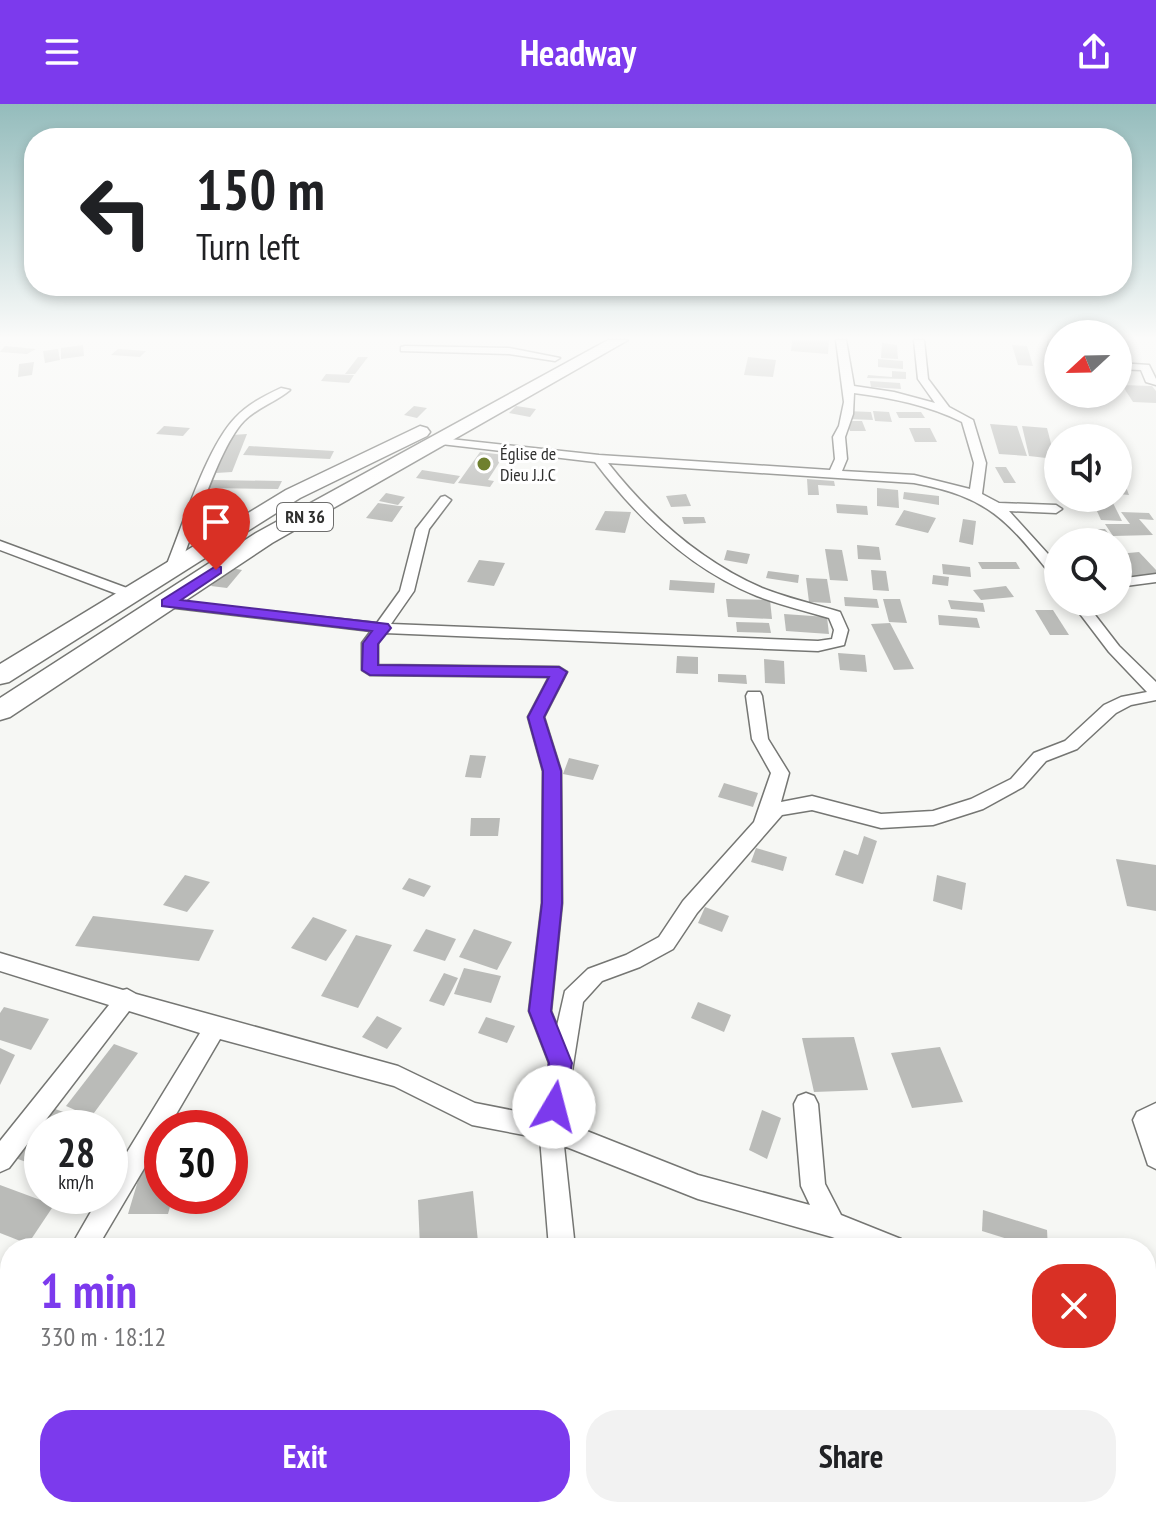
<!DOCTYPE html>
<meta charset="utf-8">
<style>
:root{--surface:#fff;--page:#f2f2f2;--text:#202124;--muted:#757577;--accent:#7c3aed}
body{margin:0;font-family:"PT Sans Narrow",sans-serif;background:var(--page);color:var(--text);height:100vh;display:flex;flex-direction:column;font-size:30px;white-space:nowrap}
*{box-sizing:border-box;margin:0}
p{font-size:26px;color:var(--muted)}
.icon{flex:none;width:44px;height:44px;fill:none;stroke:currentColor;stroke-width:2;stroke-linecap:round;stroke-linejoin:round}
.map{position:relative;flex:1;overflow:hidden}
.details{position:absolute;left:0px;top:1134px;width:1156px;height:280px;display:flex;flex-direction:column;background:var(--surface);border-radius:32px 32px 0 0;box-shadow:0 4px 12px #0003}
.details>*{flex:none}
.top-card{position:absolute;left:24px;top:24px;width:1108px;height:168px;border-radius:32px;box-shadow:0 4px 12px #0003;background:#fff;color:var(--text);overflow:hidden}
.needle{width:52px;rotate:248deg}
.fabs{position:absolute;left:1044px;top:216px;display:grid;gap:16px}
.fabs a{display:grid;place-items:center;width:88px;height:88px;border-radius:50%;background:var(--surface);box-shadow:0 4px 12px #0003;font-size:40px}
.speed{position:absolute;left:24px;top:1006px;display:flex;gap:16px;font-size:40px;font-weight:700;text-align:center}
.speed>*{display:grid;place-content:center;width:104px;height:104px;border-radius:50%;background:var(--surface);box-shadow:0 4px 12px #0003;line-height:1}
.speed small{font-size:20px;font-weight:400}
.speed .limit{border:12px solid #d22;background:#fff;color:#111}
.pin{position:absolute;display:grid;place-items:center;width:68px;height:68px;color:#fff;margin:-82px -34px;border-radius:50% 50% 50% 0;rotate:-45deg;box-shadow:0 0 8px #0007}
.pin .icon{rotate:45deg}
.me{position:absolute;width:88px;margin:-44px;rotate:8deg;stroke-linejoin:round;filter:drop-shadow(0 0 6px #0008)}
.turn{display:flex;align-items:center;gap:28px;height:168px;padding:0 40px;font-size:36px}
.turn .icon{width:104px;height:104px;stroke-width:2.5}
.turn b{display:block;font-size:56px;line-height:68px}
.round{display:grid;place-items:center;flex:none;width:84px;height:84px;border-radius:32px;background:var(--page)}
.summary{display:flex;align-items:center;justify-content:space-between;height:136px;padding:0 40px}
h1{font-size:48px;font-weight:600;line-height:60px;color:var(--accent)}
.button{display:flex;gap:16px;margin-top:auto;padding:16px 40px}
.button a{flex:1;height:92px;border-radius:32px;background:var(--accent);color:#fff;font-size:32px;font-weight:600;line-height:92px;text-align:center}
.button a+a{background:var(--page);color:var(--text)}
header{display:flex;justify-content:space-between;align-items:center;height:104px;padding:0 40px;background:var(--accent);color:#fff;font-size:36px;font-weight:600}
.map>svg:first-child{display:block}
.building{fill:#babbb8}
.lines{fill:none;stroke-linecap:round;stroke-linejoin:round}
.street-casing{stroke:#757673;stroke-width:3}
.primary-casing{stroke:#757673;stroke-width:3}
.street{fill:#fff;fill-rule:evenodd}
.primary{fill:#fff;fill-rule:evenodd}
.route{fill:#7c3aed;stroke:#51269a;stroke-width:2}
.poi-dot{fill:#6f802f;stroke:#fff;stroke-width:3}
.labels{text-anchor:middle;stroke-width:6;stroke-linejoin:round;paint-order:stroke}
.far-poi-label{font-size:18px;fill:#30302f;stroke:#fff;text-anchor:start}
.shield{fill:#fff;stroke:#6e6e6d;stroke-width:2}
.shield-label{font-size:18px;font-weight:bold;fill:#30302f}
</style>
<header><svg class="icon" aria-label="menu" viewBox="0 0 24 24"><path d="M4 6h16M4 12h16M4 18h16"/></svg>Headway<svg class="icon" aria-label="share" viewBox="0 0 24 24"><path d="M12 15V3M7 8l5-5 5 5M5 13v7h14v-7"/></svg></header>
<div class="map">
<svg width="1156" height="1414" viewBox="0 0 1156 1414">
<rect width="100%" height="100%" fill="#f6f7f4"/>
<g class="building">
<polygon points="792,236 829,236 828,250 791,247"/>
<polygon points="882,239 897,241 898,255 881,254"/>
<polygon points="83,241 84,252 61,255 61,244"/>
<polygon points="1012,241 1027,242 1033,262 1018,261"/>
<polygon points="5,242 36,245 27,250 0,248"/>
<polygon points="58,245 60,256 45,259 43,247"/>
<polygon points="118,245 146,247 140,253 111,251"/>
<polygon points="358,253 368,253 355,270 345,270"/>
<polygon points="748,253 776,256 773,273 744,271"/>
<polygon points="878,255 903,257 903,265 878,263"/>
<polygon points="34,258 32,271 18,273 19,260"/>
<polygon points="892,267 906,268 906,275 867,274 868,271 892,273"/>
<polygon points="326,270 354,271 349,279 321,277"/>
<polygon points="870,277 900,279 901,285 871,283"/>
<polygon points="1122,281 1152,282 1156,287 1156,299 1133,298"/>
<polygon points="414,302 427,304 417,314 404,311"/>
<polygon points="516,302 536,305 530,313 509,309"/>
<polygon points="847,307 871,308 873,316 849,315"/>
<polygon points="873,307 889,308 892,318 875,317"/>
<polygon points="896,308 921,308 925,314 899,314"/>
<polygon points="846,317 862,317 866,327 850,327"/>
<polygon points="990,320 1017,322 1027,352 999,350"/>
<polygon points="164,322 190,324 183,332 156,330"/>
<polygon points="1022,322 1047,324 1055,355 1029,352"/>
<polygon points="909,324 930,324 937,338 915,338"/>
<polygon points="247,330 232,368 216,369 232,331"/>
<polygon points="249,342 334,347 330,355 243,351"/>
<polygon points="480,348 504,351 488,376 494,377 490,383 458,379"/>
<polygon points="1118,362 1129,391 1118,390"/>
<polygon points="995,363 1006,363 1016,379 1004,379"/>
<polygon points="422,366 460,372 454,380 416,374"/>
<polygon points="807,375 834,377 835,382 818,381 819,391 808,391"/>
<polygon points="212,376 282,377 278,385 207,384"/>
<polygon points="877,384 898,386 899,404 877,402"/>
<polygon points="904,388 939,392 939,401 903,395"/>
<polygon points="386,389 405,393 398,401 379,397"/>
<polygon points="686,390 691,402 671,403 666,392"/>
<polygon points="1092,396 1112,397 1122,417 1101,416"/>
<polygon points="378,399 399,402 403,402 392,418 366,414"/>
<polygon points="836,400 867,402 868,411 837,409"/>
<polygon points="904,406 936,414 928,429 895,421"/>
<polygon points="605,407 631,408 625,429 595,426"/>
<polygon points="1121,408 1149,409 1154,416 1139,415 1153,431 1113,432 1105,420 1130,420"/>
<polygon points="682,413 704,413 706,419 684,420"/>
<polygon points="963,415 976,417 973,441 959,438"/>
<polygon points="1087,425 1105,425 1115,438 1097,438"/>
<polygon points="857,441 879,443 881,456 858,455"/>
<polygon points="825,445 842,446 848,477 830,476"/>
<polygon points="727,446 750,450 747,460 724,456"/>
<polygon points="1139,448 1156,466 1156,471 1129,473 1118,461 1118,450"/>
<polygon points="479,456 505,459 494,482 467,478"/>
<polygon points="978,458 1016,458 1020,465 982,465"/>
<polygon points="942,460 970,463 971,473 943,470"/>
<polygon points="226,463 242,466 227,484 211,482"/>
<polygon points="871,466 886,467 889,487 873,486"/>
<polygon points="768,467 799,471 798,479 766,474"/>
<polygon points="933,471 949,473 948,482 932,480"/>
<polygon points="806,474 827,475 831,499 809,498"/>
<polygon points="670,476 715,479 714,489 669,486"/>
<polygon points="1006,482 1014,493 981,496 973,486"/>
<polygon points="844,493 877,495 879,504 845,502"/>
<polygon points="726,495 770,496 772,515 728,513"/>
<polygon points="883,495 900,495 907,519 889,518"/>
<polygon points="948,496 983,499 985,508 951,505"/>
<polygon points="1035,506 1053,506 1069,531 1050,531"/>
<polygon points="784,510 827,513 829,530 786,527"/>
<polygon points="938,511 977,514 980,524 939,521"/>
<polygon points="736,518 769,519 771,529 737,528"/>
<polygon points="890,519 914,565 894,566 871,520"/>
<polygon points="838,549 865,551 867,568 840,566"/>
<polygon points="677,552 698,553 698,570 676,569"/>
<polygon points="764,555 784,557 785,580 765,579"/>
<polygon points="718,570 746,571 747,580 718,578"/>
<polygon points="470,651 486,652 481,674 465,673"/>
<polygon points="569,654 599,661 593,676 563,670"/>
<polygon points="724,679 758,689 753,703 718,693"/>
<polygon points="471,714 500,714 498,732 470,732"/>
<polygon points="864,732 877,737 863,780 835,771 844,746 858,751"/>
<polygon points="756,744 787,753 783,767 751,758"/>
<polygon points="1116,755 1156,761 1156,807 1127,802"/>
<polygon points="185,771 210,778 187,808 163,801"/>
<polygon points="937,771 966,779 962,806 933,797"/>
<polygon points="409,774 431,782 424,793 402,785"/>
<polygon points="705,803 729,812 722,828 698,819"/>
<polygon points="93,812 214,826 199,857 75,842"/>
<polygon points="313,813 347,826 326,857 291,844"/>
<polygon points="426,825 456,835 445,857 413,847"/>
<polygon points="474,825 512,838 497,866 459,853"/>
<polygon points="356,831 392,841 358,904 321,892"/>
<polygon points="464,864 501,872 491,899 454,890"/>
<polygon points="444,869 458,874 444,902 429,897"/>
<polygon points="698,898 731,911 724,928 691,914"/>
<polygon points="4,903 49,915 31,946 0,936 0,909"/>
<polygon points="377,912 402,924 387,945 362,933"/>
<polygon points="486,913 515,922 507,939 478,929"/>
<polygon points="854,933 868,986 814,988 802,934"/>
<polygon points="114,940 138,949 91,1013 66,1002"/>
<polygon points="940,943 963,998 912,1004 891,949"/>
<polygon points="0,944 15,951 0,981"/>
<polygon points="47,1002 107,1024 42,1024 42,1064 10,1052"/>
<polygon points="762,1006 781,1014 767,1055 749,1046"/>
<polygon points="145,1053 162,1053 162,1092 173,1092 168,1110 128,1110"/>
<polygon points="0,1081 54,1101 28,1140 0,1129"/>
<polygon points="473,1087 478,1138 446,1144 420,1144 418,1096"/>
<polygon points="983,1106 1047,1126 1048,1144 1037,1144 982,1127"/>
<polygon points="366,1404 366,1414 335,1414 335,1410"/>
</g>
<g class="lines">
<g class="street-casing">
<g id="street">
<path d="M 836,236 L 846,236 L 854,282 L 894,288 L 935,299 L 918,275 L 914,236 L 924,236 L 928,275 L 949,303 L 973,316 L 986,359 L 982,390 L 999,399 L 1056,401 L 1062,405 L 1056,409 L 1009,407 L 1058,461 L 1058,474 L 1053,473 C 1007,416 989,393 914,379 L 608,359 C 650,412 700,457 762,484 C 787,494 814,500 840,508 L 848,526 L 844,541 L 818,547 L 385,529 L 378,539 L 378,561 L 559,563 L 567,568 L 544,613 L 561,667 L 562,799 L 551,907 L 557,922 L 565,887 L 588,865 L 626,851 L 659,833 L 683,797 L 754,718 L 771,669 L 752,635 L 746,592 L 748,588 L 760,588 L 762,592 L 768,635 L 789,669 L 781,698 L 812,692 L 881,710 L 933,707 L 971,695 L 1011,675 L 1034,649 L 1065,637 L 1104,601 L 1121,593 L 1147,588 L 1109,548 L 1071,498 L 1085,498 L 1119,542 L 1156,578 L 1156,596 L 1131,601 L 1116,609 L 1077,645 L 1046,657 L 1023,683 L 983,705 L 933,721 L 881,724 L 812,706 L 782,711 L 697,809 L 673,845 L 640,863 L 602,877 L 583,898 L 564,1018 L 698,1071 L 810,1101 L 801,1082 L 794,1000 L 798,992 L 806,989 L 814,992 L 818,1000 L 825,1080 L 841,1111 L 901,1135 L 905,1144 L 860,1144 L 832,1133 L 698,1095 L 564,1042 L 575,1144 L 549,1144 L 540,1034 L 472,1021 L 394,982 L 220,935 L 168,1024 L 162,1024 L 162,1034 L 97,1144 L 70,1144 L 100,1092 L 110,1092 L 110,1076 L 200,929 L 129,907 L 9,1064 L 0,1068 L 0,1037 L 109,901 L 0,867 L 0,849 L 123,886 L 127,885 L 136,890 L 398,962 L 475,999 L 541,1012 L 549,959 L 529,907 L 542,799 L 543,667 L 528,613 L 549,573 L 370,571 L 362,566 L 362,539 L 371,527 L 167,503 L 162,502 L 162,496 L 377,519 L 400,487 L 416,425 L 441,393 L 445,392 L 451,396 L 429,425 L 414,487 L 391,520 L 818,537 L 832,535 L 834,526 L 829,514 C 805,507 780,501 757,492 C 690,465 638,415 595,358 L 441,340 L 435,337 L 441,334 L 599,351 L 830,366 L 835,355 L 833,333 L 839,322 L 844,298 ZM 854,289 C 892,294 928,301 962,318 L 974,359 L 970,385 L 914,371 L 842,367 L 847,355 L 845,333 L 853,310 Z"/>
<polygon points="1049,236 1058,236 1058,266 1047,255"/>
<polygon points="405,242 509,244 560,254 555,257 509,250 401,247 401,243"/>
<polygon points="1118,259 1149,261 1156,275 1156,281 1146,278 1141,266 1118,265"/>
<path d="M 281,284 L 290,286 C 276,298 258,303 244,317 C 218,344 194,427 179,465 L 177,468 L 167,468 L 165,465 C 182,424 206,344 235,314 C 248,300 264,292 281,284 Z"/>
<polygon points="0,437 135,487 137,490 130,494 125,493 0,446"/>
<polygon points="1156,470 1156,478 1118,483 1118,475"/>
<polygon points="1156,999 1156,1065 1148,1061 1133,1016 1137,1008"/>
<polygon points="1146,1223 1156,1226 1156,1254 1146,1251"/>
<polygon points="10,1250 10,1290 0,1294 0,1255"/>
<rect x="516" y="1404" width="30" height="10"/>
</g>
</g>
<g class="primary-casing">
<g id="primary">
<polygon points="608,236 628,236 272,439 10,613 0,616 0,594 256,429"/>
<polygon points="420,322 427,324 430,328 427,332 300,394 9,578 0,580 0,560 286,386"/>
</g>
</g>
<use href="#street" class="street"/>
<use href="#primary" class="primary"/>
</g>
<linearGradient id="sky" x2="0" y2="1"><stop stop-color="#94bcbc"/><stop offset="0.54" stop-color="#fbfbfa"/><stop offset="1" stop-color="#fbfbfa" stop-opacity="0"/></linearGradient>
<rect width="1156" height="434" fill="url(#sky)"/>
<polygon class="route" points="216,462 221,463 221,469 181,496 388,520 391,524 378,540 378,561 559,563 567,568 544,613 561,667 562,799 551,907 572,959 562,1011 554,1014 546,1011 543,1003 549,959 529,907 542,799 543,667 528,613 549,573 370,571 362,566 363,539 372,527 162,502 162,496"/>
<circle class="poi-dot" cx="484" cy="360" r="8"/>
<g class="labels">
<g class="far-poi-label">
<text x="500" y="356">Église de<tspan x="500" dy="21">Dieu J.J.C</tspan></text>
</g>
<rect class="shield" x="277" y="399" width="56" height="28" rx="6"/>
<g class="shield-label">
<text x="305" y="419">RN 36</text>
</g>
</g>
</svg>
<div class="fabs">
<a><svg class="needle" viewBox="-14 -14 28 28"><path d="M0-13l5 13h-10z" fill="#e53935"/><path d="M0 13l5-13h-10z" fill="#757577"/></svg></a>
<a><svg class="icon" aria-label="sound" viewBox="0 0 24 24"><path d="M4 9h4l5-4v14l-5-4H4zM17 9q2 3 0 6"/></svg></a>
<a><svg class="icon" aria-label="search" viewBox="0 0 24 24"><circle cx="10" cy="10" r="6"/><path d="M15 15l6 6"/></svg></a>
</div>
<div class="speed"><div>28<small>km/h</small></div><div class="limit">30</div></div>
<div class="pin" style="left:216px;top:466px;background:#d93025"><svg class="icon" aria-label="arrive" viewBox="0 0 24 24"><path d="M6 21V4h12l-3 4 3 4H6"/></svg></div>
<svg class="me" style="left:554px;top:1003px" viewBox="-20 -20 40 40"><circle r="19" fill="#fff"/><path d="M0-13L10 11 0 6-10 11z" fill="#7c3aed"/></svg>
<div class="top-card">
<div class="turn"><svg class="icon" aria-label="left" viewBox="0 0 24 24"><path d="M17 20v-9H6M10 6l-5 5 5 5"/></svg><div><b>150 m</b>Turn left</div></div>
</div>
<section class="details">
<div class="summary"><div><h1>1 min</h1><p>330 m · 18:12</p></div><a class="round" style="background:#d93025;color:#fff"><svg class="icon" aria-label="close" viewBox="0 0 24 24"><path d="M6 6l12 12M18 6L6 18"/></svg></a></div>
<div class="button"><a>Exit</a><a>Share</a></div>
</section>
</div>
